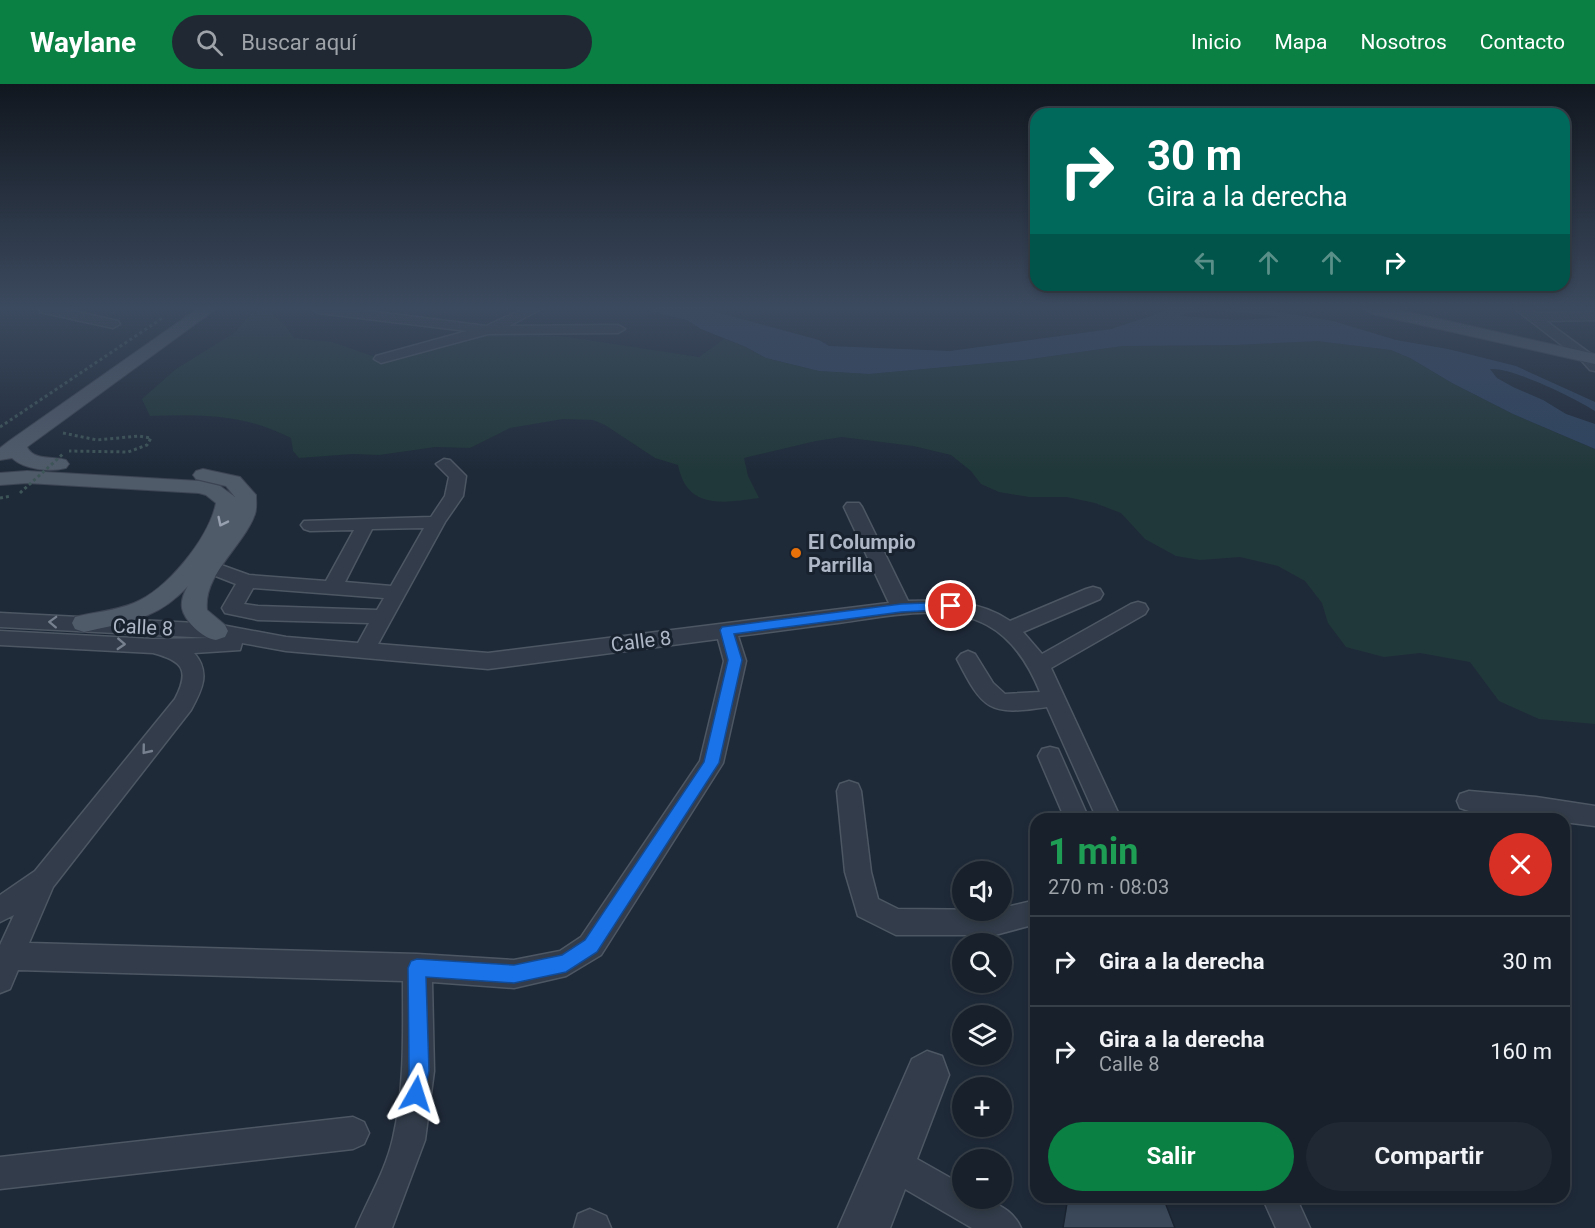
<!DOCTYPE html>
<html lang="es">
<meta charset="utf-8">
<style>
:root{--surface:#17202b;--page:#202833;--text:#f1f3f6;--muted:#9ea3a9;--line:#363e47;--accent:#0b8043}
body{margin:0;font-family:Roboto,sans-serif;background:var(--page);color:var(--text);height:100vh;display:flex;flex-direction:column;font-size:22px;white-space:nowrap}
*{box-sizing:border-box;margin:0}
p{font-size:20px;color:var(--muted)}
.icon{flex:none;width:33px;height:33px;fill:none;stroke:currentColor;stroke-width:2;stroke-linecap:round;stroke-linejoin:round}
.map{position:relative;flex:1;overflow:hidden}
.side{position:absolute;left:1030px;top:729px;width:540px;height:390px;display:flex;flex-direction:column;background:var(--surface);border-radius:18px;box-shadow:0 3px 9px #0003,0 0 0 2px var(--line)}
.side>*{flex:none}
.guide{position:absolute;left:1030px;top:24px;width:540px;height:183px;border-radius:18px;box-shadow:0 3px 9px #0003,0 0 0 2px var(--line);background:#00695c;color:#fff;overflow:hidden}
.buttons{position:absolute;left:952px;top:777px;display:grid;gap:12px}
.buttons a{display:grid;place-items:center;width:60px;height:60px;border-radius:50%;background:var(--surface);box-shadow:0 3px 9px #0003,0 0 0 2px var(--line);font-size:30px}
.pin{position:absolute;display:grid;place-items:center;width:51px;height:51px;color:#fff;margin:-26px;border:3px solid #fff;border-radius:50%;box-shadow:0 2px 6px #0007}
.me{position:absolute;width:66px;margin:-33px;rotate:6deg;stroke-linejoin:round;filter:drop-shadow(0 0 4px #0008)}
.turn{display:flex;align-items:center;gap:21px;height:126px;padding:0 18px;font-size:27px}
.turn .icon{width:78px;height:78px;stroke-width:2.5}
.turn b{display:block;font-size:42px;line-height:51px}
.lanes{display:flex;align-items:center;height:57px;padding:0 18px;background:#0003;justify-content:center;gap:30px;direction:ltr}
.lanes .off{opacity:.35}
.round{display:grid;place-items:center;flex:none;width:63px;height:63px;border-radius:32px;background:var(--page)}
.overview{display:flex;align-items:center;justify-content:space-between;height:102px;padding:0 18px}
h1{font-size:36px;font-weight:700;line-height:45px;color:#1e9e55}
.action{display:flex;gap:12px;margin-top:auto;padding:12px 18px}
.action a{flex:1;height:69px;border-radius:36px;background:var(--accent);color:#fff;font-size:24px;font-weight:700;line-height:69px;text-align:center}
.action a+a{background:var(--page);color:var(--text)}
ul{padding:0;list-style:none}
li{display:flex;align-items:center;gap:18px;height:90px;padding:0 18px;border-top:2px solid var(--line)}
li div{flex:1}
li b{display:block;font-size:22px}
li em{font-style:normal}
header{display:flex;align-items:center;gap:36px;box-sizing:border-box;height:84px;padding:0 30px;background:var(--accent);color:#fff}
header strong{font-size:28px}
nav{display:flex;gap:33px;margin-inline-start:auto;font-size:21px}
.search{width:420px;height:54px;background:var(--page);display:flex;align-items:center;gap:15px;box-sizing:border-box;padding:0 21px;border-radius:33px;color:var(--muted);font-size:22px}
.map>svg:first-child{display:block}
.green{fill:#21383a}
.water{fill:#2f4460;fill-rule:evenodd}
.building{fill:#3a4859;stroke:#1a2330;stroke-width:1.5}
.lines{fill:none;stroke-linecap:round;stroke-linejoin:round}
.minor-casing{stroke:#4d5764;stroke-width:3}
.major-casing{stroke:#3c4553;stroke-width:2}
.path{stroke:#3e5558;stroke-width:3;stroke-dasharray:3 3;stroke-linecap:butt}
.minor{fill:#323c4a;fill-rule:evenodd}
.major{fill:#505b6a;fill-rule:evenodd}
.path-bridge{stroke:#3e5558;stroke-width:3;stroke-dasharray:3 3;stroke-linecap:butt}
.oneway{stroke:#96a0af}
.oneway2{stroke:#76808e}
.route{fill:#1a73e8;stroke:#114b97;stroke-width:1.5}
.food-dot{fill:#e8710a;stroke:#18212e;stroke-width:2}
.labels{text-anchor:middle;stroke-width:6;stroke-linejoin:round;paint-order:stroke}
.poi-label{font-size:20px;font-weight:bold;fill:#adb7c6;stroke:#18212e;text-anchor:start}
.street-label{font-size:20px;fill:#adb7c6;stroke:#18212e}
</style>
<header>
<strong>Waylane</strong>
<div class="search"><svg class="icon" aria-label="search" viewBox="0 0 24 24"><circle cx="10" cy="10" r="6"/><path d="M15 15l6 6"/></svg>Buscar aquí</div>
<nav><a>Inicio</a><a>Mapa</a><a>Nosotros</a><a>Contacto</a></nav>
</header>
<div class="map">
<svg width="1595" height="1144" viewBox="0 0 1595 1144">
<rect width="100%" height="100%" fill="#1f2a39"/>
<path class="green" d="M 255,226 C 274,228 284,238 294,254 L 332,258 L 381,275 L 488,246 L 567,253 L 699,273 L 724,255 L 746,263 L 766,274 L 819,287 L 869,290 L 1024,276 L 1122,262 L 1234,261 L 1317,257 L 1391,266 L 1410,274 L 1452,299 L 1513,330 L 1595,365 L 1595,640 L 1539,635 L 1499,617 L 1470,578 L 1420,569 L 1384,573 L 1346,563 L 1328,539 L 1322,519 L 1305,497 L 1278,482 L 1240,473 L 1200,476 L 1176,472 L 1145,455 L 1121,429 L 1095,419 L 1067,413 L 1029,413 L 999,408 L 981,400 L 971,387 L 951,371 L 913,362 L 842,353 L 816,357 L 744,374 L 748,392 L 759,414 C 723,419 687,426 678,381 L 655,374 L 605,341 L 593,336 L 563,335 L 510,344 L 470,364 L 435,363 L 379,371 L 353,370 L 299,374 L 293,367 L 291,354 C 244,330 201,330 150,332 L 142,315 L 176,285 L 234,249 Z"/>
<path class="water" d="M 641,225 L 705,225 L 819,256 L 829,262 L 950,267 L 1111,245 L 1172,225 L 1261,225 L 1333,237 L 1396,256 L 1448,265 L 1516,282 L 1595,318 L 1595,327 C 1575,314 1512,283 1490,285 L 1497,294 L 1513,303 L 1543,316 L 1566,330 L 1595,340 L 1595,365 L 1513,330 L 1452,299 L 1410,274 L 1391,266 L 1317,257 L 1234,261 L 1122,262 L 1024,276 L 869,290 L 819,287 L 766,274 L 746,263 L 701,245 L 687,236 ZM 1219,226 L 1281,233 L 1240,236 L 1180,232 L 1190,228 Z"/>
<polygon class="building" points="1068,1113 1163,1113 1175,1144 1063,1144"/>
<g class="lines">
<g class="minor-casing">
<g id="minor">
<polygon points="39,225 65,225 118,237 120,240 113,244 40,228"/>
<polygon points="312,225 353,225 486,242 523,225 541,225 509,242 618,241 625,245 618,249 488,250 381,279 374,275 376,272 467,247 318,229"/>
<polygon points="1515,225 1530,225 1535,229 1595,228 1595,236 1546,237 1591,270 1595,274 1595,287 1590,286 1581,276"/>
<path d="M 444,375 L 450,376 L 466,392 L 463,412 L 445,438 L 378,560 L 488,569 L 889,519 L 844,423 L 847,419 L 859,419 L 862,423 L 908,517 C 943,516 980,516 1010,537 L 1086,505 L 1093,503 L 1100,505 L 1103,510 L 1100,515 L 1023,548 L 1042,570 L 1131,520 L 1138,518 L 1145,520 L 1148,525 L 1145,530 L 1051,584 L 1121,735 L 1097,735 L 1047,623 C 989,632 983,626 957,575 L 961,570 L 968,567 L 975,570 L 993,599 L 1005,610 L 1040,608 C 1029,581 1013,555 987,541 C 947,518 882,533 838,539 C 805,543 771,548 738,552 L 746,577 L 723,679 L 601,871 L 566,892 L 514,904 L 432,898 L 434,987 L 425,1056 L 392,1144 L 356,1144 C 368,1115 386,1086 393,1054 C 405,1002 403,950 403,897 L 18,886 L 10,905 L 0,909 L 0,861 L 14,831 L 0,838 L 0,811 L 35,787 L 175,615 C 190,586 183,577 153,569 L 0,561 L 0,547 L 153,555 L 211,554 L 0,543 L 0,529 L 216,540 L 286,553 L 358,559 L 369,539 L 258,536 L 225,529 L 222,524 L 236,500 L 203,487 L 201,483 L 203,479 L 210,477 L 249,491 L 326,497 L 354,446 L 310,447 L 304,445 L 301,441 L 304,437 L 431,433 L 445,412 L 449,393 L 436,380 ZM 424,444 L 391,502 L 345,498 L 372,445 ZM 253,504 L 384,514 L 377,526 L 258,522 L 244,520 ZM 718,555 L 724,577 L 700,677 L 581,853 L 560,867 L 514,876 L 417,870 L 29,859 L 53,803 L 191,626 C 202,606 211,588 194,569 L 240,566 L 242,559 L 286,567 L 488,585 Z"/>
<polygon points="1050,663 1058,665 1089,735 1065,735 1038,672 1042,665"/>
<polygon points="849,697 858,700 861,707 871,788 878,815 898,825 1002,826 1002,824 1036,816 1036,840 995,851 896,851 858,832 845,788 837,707 840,700"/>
<polygon points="1469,707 1536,713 1595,722 1595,742 1564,738 1564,735 1469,727 1460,724 1457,717 1460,710"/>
<path d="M 927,967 L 942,972 L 949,991 L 917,1075 L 963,1101 L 963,1114 C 986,1114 1011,1121 1021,1144 L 972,1144 L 905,1105 L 890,1144 L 838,1144 L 912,975 Z"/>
<polygon points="353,1033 364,1038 369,1049 364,1060 353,1065 0,1105 0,1073"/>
<polygon points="1262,1113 1296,1113 1310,1144 1276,1144"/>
<polygon points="590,1125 606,1132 611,1144 574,1144 578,1130"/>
</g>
</g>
<g class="major-casing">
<g id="major">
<path d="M 197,225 L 216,225 L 27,363 C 34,377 53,372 66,376 L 69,380 L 66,384 C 50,388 25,386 12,374 L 0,376 L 0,364 L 9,357 Z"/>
<polygon points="1364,225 1395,225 1595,270 1595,280 1372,230"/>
<path d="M 203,385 L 240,393 L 256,411 C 256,417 257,424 255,430 C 244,462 203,490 207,526 L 225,541 L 228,547 L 225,553 C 224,553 217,556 216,556 C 203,555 184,536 182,524 C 181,517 184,508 188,502 C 157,536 127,538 84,548 L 75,545 L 72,539 L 75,533 C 94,528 115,527 134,519 C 167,506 209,454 216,419 L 206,411 L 199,409 L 27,399 L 0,401 L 0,389 L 27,387 L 199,397 L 220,402 L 235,413 L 226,402 L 196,395 L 193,391 L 196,387 Z"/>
</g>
</g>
<g class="path">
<polyline points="0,343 164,233"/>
<polyline points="63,349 97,356 139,352 151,354 147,361 128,368 69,367"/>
<polyline points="0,414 11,412"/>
</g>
<use href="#minor" class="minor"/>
<use href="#major" class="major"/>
<polyline class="path-bridge" points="20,409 63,370"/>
</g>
<defs><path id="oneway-chevron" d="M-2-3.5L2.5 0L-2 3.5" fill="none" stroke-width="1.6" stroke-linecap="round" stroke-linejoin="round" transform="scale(1.5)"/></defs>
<use class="oneway" href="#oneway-chevron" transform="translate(222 438) rotate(116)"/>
<g class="oneway2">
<use href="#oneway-chevron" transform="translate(53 538) rotate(-178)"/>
<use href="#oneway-chevron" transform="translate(121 560) rotate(3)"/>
<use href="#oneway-chevron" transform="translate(146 666) rotate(129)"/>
</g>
<linearGradient id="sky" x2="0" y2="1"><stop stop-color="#11171f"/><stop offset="0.58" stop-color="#3c4a5f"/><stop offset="1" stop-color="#3c4a5f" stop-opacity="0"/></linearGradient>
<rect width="1595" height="386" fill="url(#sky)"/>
<polygon class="route" points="951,518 956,519 958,522 956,525 901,528 734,550 742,576 719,679 597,868 566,888 514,899 426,893 429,987 423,1017 416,1020 409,1017 406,1010 409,987 408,884 411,877 417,875 514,881 562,871 585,856 704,678 728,576 720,546 722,543 901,520"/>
<circle class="food-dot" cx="796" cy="469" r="6"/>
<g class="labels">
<g class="poi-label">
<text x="808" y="465">El Columpio<tspan x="808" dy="23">Parrilla</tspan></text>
</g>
<g class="street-label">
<text transform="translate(143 543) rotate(3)" y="7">Calle 8</text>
<text transform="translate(641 557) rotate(-7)" y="7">Calle 8</text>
</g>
</g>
</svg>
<div class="buttons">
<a><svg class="icon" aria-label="sound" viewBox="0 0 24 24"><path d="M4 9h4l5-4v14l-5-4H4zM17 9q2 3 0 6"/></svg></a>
<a><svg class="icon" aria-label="search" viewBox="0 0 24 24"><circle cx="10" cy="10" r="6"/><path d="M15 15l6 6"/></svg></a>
<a><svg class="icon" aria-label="layers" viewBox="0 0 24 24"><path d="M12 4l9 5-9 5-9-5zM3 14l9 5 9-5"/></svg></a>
<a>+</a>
<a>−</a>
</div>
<div class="pin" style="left:951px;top:522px;background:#d93025"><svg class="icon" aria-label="arrive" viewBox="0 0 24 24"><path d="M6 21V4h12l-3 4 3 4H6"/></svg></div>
<svg class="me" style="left:416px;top:1010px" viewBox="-20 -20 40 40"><path d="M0-17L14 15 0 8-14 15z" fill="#1a73e8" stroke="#fff" stroke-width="4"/></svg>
<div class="guide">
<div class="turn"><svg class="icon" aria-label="right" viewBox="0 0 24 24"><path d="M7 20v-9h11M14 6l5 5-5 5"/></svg><div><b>30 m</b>Gira a la derecha</div></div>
<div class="lanes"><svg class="icon off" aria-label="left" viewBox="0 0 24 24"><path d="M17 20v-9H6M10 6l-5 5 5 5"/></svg><svg class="icon off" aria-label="ahead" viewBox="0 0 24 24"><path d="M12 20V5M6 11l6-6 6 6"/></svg><svg class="icon off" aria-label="ahead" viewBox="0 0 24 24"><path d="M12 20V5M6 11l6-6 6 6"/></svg><svg class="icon" aria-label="right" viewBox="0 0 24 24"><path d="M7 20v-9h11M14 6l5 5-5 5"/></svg></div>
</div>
<section class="side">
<div class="overview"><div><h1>1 min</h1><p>270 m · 08:03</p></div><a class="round" style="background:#d93025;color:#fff"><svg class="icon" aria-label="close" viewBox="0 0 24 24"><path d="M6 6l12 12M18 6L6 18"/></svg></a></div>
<ul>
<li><svg class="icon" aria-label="right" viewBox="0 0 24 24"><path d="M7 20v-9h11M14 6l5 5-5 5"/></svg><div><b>Gira a la derecha</b></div><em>30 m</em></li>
<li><svg class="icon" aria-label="right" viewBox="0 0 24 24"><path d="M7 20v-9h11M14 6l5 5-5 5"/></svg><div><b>Gira a la derecha</b><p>Calle 8</p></div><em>160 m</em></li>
</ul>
<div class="action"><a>Salir</a><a>Compartir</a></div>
</section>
</div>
